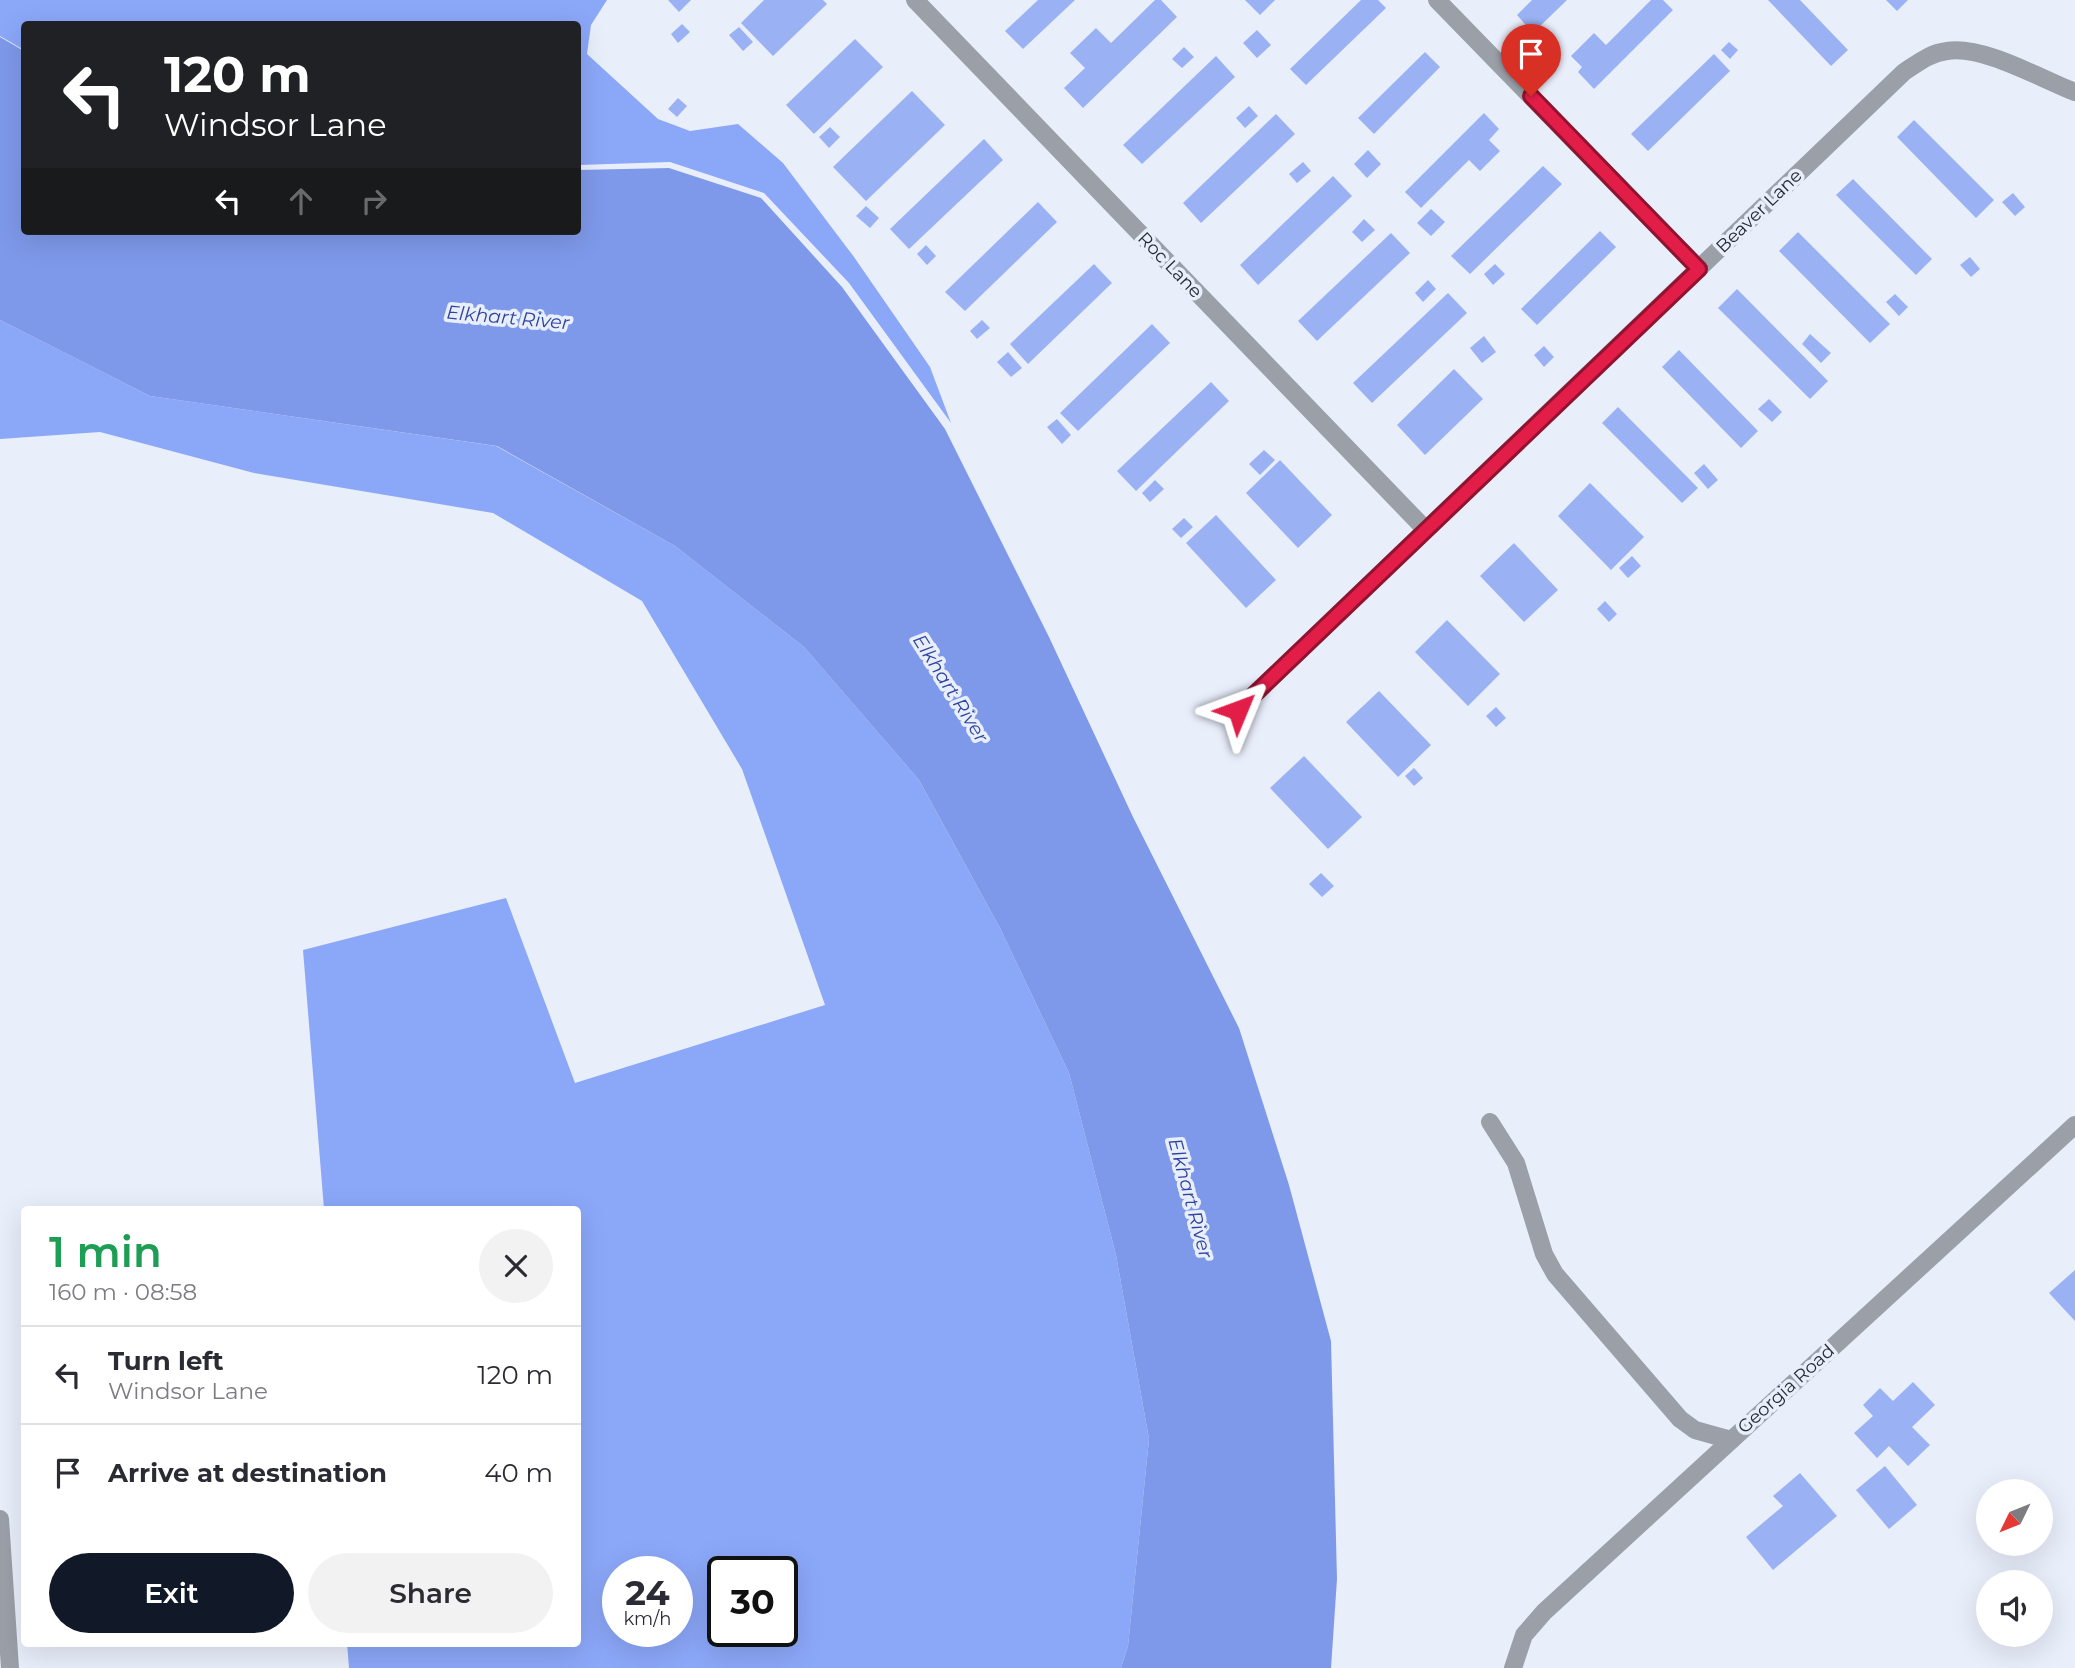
<!DOCTYPE html>
<meta charset="utf-8">
<style>
:root{--surface:#fff;--page:#f2f2f3;--text:#2b2b33;--muted:#7c7c81;--line:#e1e1e2;--accent:#111827}
body{margin:0;font-family:Montserrat,sans-serif;background:var(--page);color:var(--text);height:100vh;display:flex;flex-direction:column;font-size:26px;white-space:nowrap}
*{box-sizing:border-box;margin:0}
p{font-size:23px;color:var(--muted)}
.icon{flex:none;width:38px;height:38px;fill:none;stroke:currentColor;stroke-width:2;stroke-linecap:round;stroke-linejoin:round}
.map{position:relative;flex:1;overflow:hidden}
.sheet{position:absolute;left:21px;top:1206px;width:560px;height:441px;display:flex;flex-direction:column;background:var(--surface);border-radius:7px;box-shadow:0 7px 28px #0002}
.sheet>*{flex:none}
.hud{position:absolute;left:21px;top:21px;width:560px;height:214px;border-radius:7px;box-shadow:0 7px 28px #0002;background:#202124;color:#fff;overflow:hidden}
.needle{width:46px;rotate:227deg}
.controls{position:absolute;left:1976px;top:1479px;display:grid;gap:14px}
.controls a{display:grid;place-items:center;width:77px;height:77px;border-radius:50%;background:var(--surface);box-shadow:0 7px 28px #0002;font-size:35px}
.speed{position:absolute;left:602px;top:1556px;display:flex;gap:14px;font-size:35px;font-weight:700;text-align:center}
.speed>*{display:grid;place-content:center;width:91px;height:91px;border-radius:50%;background:var(--surface);box-shadow:0 7px 28px #0002;line-height:1}
.speed small{font-size:18px;font-weight:400}
.speed .limit{border:4px solid #111;border-radius:10px;background:#fff;color:#111}
.pin{position:absolute;display:grid;place-items:center;width:60px;height:60px;color:#fff;margin:-72px -30px;border-radius:50% 50% 50% 0;rotate:-45deg;box-shadow:0 0 7px #0007}
.pin .icon{rotate:45deg}
.me{position:absolute;width:77px;margin:-38px;rotate:46deg;stroke-linejoin:round;filter:drop-shadow(0 0 5px #0008)}
.turn{display:flex;align-items:center;gap:24px;height:147px;padding:0 28px;font-size:32px}
.turn .icon{width:91px;height:91px;stroke-width:2.5}
.turn b{display:block;font-size:49px;line-height:60px}
.lanes{display:flex;align-items:center;height:66px;padding:0 28px;background:#0003;justify-content:center;gap:35px;direction:ltr}
.lanes .off{opacity:.35}
.round{display:grid;place-items:center;flex:none;width:74px;height:74px;border-radius:37px;background:var(--page)}
.overview{display:flex;align-items:center;justify-content:space-between;height:119px;padding:0 28px}
h1{font-size:42px;font-weight:600;line-height:52px;color:#1e9e55}
.cta{display:flex;gap:14px;margin-top:auto;padding:14px 28px}
.cta a{flex:1;height:80px;border-radius:42px;background:var(--accent);color:#fff;font-size:28px;font-weight:600;line-height:80px;text-align:center}
.cta a+a{background:var(--page);color:var(--text)}
ul{padding:0;list-style:none}
li{display:flex;align-items:center;gap:21px;height:98px;padding:0 28px;border-top:2px solid var(--line)}
li div{flex:1}
li b{display:block;font-size:26px}
li em{font-style:normal}
.map>svg:first-child{display:block}
.forest{fill:#8ba7f8;fill-rule:evenodd}
.water{fill:#7e99ea}
.building{fill:#9ab2f3}
.lines{fill:none;stroke-linecap:round;stroke-linejoin:round}
.service{stroke:#9b9fa8;stroke-width:18}
.minor{stroke:#9b9fa8;stroke-width:18}
.tertiary{stroke:#9b9fa8;stroke-width:18}
.route-casing{stroke:#92132f;stroke-width:18}
.route{stroke:#e11d48;stroke-width:12}
.labels{text-anchor:middle;stroke-width:7;stroke-linejoin:round;paint-order:stroke}
.street-label{font-size:18px;fill:#272a32;stroke:#e9eefb}
.water-label{font-size:19px;font-style:italic;fill:#2e44a1;stroke:#e9eefb}
</style>
<div class="map">
<svg width="2075" height="1668" viewBox="0 0 2075 1668">
<rect width="100%" height="100%" fill="#e9eefb"/>
<g class="forest">
<polygon points="0,0 607,0 591,25 587,54 658,119 690,131 738,124 783,163 854,257 930,367 951,423 849,283 764,193 670,162 578,165 578,24 24,24 24,50 0,36"/>
<path d="M 0,320 L 150,396 L 496,446 L 675,546 L 804,647 L 919,780 L 1000,928 L 1069,1073 L 1116,1255 L 1149,1439 L 1128,1646 L 1121,1668 L 349,1668 L 347,1643 L 578,1643 L 578,1209 L 324,1209 L 303,950 L 506,898 L 575,1083 L 825,1005 L 742,769 L 642,601 L 493,513 L 254,473 L 100,432 L 0,439 ZM 618,1572 L 677,1572 L 677,1631 L 618,1631 ZM 723,1572 L 782,1572 L 782,1631 L 723,1631 Z"/>
</g>
<polygon class="water" points="0,37 24,51 24,231 578,231 578,170 669,168 761,198 842,287 945,429 1049,637 1133,817 1239,1028 1289,1185 1331,1341 1337,1579 1331,1668 1121,1668 1128,1646 1149,1439 1116,1255 1069,1073 1000,928 919,780 804,647 675,546 497,446 150,396 0,320"/>
<g class="building">
<polygon points="668,0 691,0 679,12"/>
<polygon points="764,0 823,0 827,4 773,56 741,23"/>
<polygon points="1038,0 1075,0 1023,49 1005,31"/>
<polygon points="1155,0 1161,0 1177,17 1083,108 1064,88 1085,68 1070,53 1096,28 1111,43"/>
<polygon points="1245,0 1275,0 1260,15"/>
<polygon points="1361,0 1378,0 1386,8 1306,85 1290,69"/>
<polygon points="1532,0 1567,0 1533,33 1517,15"/>
<polygon points="1651,0 1663,0 1673,10 1594,89 1578,72 1582,67 1571,56 1594,33 1606,45"/>
<polygon points="1768,0 1800,0 1848,50 1831,66"/>
<polygon points="1886,0 1908,0 1897,11"/>
<polygon points="682,24 690,32 678,43 671,34"/>
<polygon points="739,27 753,42 743,51 729,35"/>
<polygon points="1257,30 1271,45 1257,58 1243,43"/>
<polygon points="855,39 883,67 814,134 786,105"/>
<polygon points="1729,42 1738,50 1730,59 1721,50"/>
<polygon points="1184,47 1194,57 1182,68 1172,59"/>
<polygon points="1425,52 1440,67 1374,134 1358,118"/>
<polygon points="1714,54 1730,71 1648,151 1631,134"/>
<polygon points="1216,56 1235,77 1142,164 1123,145"/>
<polygon points="912,91 945,125 866,201 833,167"/>
<polygon points="678,98 687,106 677,117 668,109"/>
<polygon points="1249,106 1258,116 1245,128 1236,118"/>
<polygon points="1484,113 1499,129 1489,140 1500,151 1480,171 1469,160 1421,208 1405,192"/>
<polygon points="1276,114 1295,134 1201,223 1183,203"/>
<polygon points="1914,120 1994,200 1976,218 1897,137"/>
<polygon points="830,127 840,137 829,148 819,137"/>
<polygon points="984,139 1003,160 909,249 890,229"/>
<polygon points="1368,150 1381,164 1367,178 1354,164"/>
<polygon points="1303,162 1311,171 1297,183 1289,174"/>
<polygon points="1543,166 1562,184 1470,274 1451,256"/>
<polygon points="1333,176 1352,196 1258,285 1240,265"/>
<polygon points="1853,179 1932,259 1916,275 1836,195"/>
<polygon points="2013,193 2025,207 2015,216 2002,202"/>
<polygon points="1038,202 1057,222 965,311 945,292"/>
<polygon points="866,206 879,218 870,228 856,216"/>
<polygon points="1431,209 1445,222 1431,236 1417,223"/>
<polygon points="1364,219 1375,230 1362,242 1352,232"/>
<polygon points="1600,231 1616,247 1537,325 1521,309"/>
<polygon points="1798,232 1890,324 1870,343 1779,251"/>
<polygon points="1391,233 1410,253 1317,341 1298,321"/>
<polygon points="926,245 936,256 927,265 917,254"/>
<polygon points="1970,257 1980,269 1971,277 1960,265"/>
<polygon points="1094,264 1112,283 1028,364 1010,344"/>
<polygon points="1495,264 1505,274 1493,285 1484,274"/>
<polygon points="1428,280 1436,289 1423,302 1415,293"/>
<polygon points="1737,289 1828,381 1810,399 1718,308"/>
<polygon points="1448,293 1467,313 1372,403 1353,383"/>
<polygon points="1895,294 1908,307 1899,316 1886,302"/>
<polygon points="982,320 990,328 977,339 970,331"/>
<polygon points="1152,324 1170,343 1078,431 1060,413"/>
<polygon points="1810,334 1831,353 1821,363 1802,344"/>
<polygon points="1484,336 1496,352 1482,363 1470,348"/>
<polygon points="1544,346 1554,357 1544,367 1534,355"/>
<polygon points="1679,350 1758,431 1741,448 1662,367"/>
<polygon points="1008,352 1022,368 1011,377 997,362"/>
<polygon points="1454,369 1483,399 1425,455 1397,425"/>
<polygon points="1211,382 1229,401 1136,491 1117,471"/>
<polygon points="1769,399 1782,412 1772,422 1758,409"/>
<polygon points="1618,407 1698,488 1682,503 1602,423"/>
<polygon points="1057,419 1071,435 1062,444 1047,427"/>
<polygon points="1264,450 1275,460 1260,475 1249,464"/>
<polygon points="1280,460 1332,515 1298,548 1246,493"/>
<polygon points="1704,464 1718,480 1708,489 1694,473"/>
<polygon points="1155,480 1164,489 1150,502 1142,493"/>
<polygon points="1590,483 1644,537 1611,570 1558,516"/>
<polygon points="1216,515 1276,580 1246,608 1186,543"/>
<polygon points="1184,518 1193,527 1181,538 1172,529"/>
<polygon points="1514,543 1558,590 1524,622 1480,576"/>
<polygon points="1632,556 1641,566 1628,578 1619,568"/>
<polygon points="1605,601 1617,614 1609,622 1597,609"/>
<polygon points="1447,620 1500,674 1468,706 1415,652"/>
<polygon points="1379,691 1431,745 1398,777 1346,722"/>
<polygon points="1496,707 1506,718 1496,727 1486,716"/>
<polygon points="1304,756 1362,817 1328,849 1270,788"/>
<polygon points="1414,768 1423,778 1414,786 1405,776"/>
<polygon points="1321,873 1334,886 1322,897 1309,884"/>
<polygon points="2075,1270 2075,1321 2049,1293"/>
<polygon points="1913,1382 1935,1405 1912,1427 1930,1445 1908,1466 1889,1446 1877,1458 1854,1433 1873,1416 1863,1405 1880,1388 1893,1401"/>
<polygon points="1885,1466 1917,1505 1889,1529 1856,1490"/>
<polygon points="1800,1473 1837,1516 1773,1570 1746,1537 1783,1506 1773,1496"/>
</g>
<g class="lines">
<polyline class="service" points="1490,1122 1516,1163 1544,1254 1555,1274 1680,1419 1695,1430 1731,1440"/>
<g class="minor">
<polyline points="915,0 1425,529"/>
<polyline points="1437,0 1699,269"/>
<path d="M 1238,710 L 1904,72 C 1918,63 1930,53 1947,51 C 1983,45 2041,79 2075,92"/>
<polyline points="1513,1668 1524,1635 1544,1612 2075,1125"/>
</g>
<polyline class="tertiary" points="0,1519 10,1668"/>
</g>
<g class="lines">
<g class="route-casing">
<polyline id="route" points="1238,710 1699,269 1531,96"/>
</g>
<use href="#route" class="route"/>
</g>
<g class="labels">
<g class="street-label">
<text transform="translate(1759 211) rotate(-44)" y="6">Beaver Lane</text>
<text transform="translate(1170 265) rotate(46)" y="6">Roc Lane</text>
<text transform="translate(1786 1389) rotate(-42)" y="6">Georgia Road</text>
</g>
<g class="water-label">
<text transform="translate(508 317) rotate(5)" y="7">Elkhart River</text>
<text transform="translate(951 688) rotate(58)" y="7">Elkhart River</text>
<text transform="translate(1191 1198) rotate(75)" y="7">Elkhart River</text>
</g>
</g>
</svg>
<div class="controls">
<a><svg class="needle" viewBox="-14 -14 28 28"><path d="M0-13l5 13h-10z" fill="#e53935"/><path d="M0 13l5-13h-10z" fill="#7c7c81"/></svg></a>
<a><svg class="icon" aria-label="sound" viewBox="0 0 24 24"><path d="M4 9h4l5-4v14l-5-4H4zM17 9q2 3 0 6"/></svg></a>
</div>
<div class="speed"><div>24<small>km/h</small></div><div class="limit">30</div></div>
<div class="pin" style="left:1531px;top:96px;background:#d93025"><svg class="icon" aria-label="arrive" viewBox="0 0 24 24"><path d="M6 21V4h12l-3 4 3 4H6"/></svg></div>
<svg class="me" style="left:1238px;top:710px" viewBox="-20 -20 40 40"><path d="M0-17L14 15 0 8-14 15z" fill="#e11d48" stroke="#fff" stroke-width="4"/></svg>
<div class="hud">
<div class="turn"><svg class="icon" aria-label="left" viewBox="0 0 24 24"><path d="M17 20v-9H6M10 6l-5 5 5 5"/></svg><div><b>120 m</b>Windsor Lane</div></div>
<div class="lanes"><svg class="icon" aria-label="left" viewBox="0 0 24 24"><path d="M17 20v-9H6M10 6l-5 5 5 5"/></svg><svg class="icon off" aria-label="ahead" viewBox="0 0 24 24"><path d="M12 20V5M6 11l6-6 6 6"/></svg><svg class="icon off" aria-label="right" viewBox="0 0 24 24"><path d="M7 20v-9h11M14 6l5 5-5 5"/></svg></div>
</div>
<section class="sheet">
<div class="overview"><div><h1>1 min</h1><p>160 m · 08:58</p></div><a class="round"><svg class="icon" aria-label="close" viewBox="0 0 24 24"><path d="M6 6l12 12M18 6L6 18"/></svg></a></div>
<ul>
<li><svg class="icon" aria-label="left" viewBox="0 0 24 24"><path d="M17 20v-9H6M10 6l-5 5 5 5"/></svg><div><b>Turn left</b><p>Windsor Lane</p></div><em>120 m</em></li>
<li><svg class="icon" aria-label="arrive" viewBox="0 0 24 24"><path d="M6 21V4h12l-3 4 3 4H6"/></svg><div><b>Arrive at destination</b></div><em>40 m</em></li>
</ul>
<div class="cta"><a>Exit</a><a>Share</a></div>
</section>
</div>
